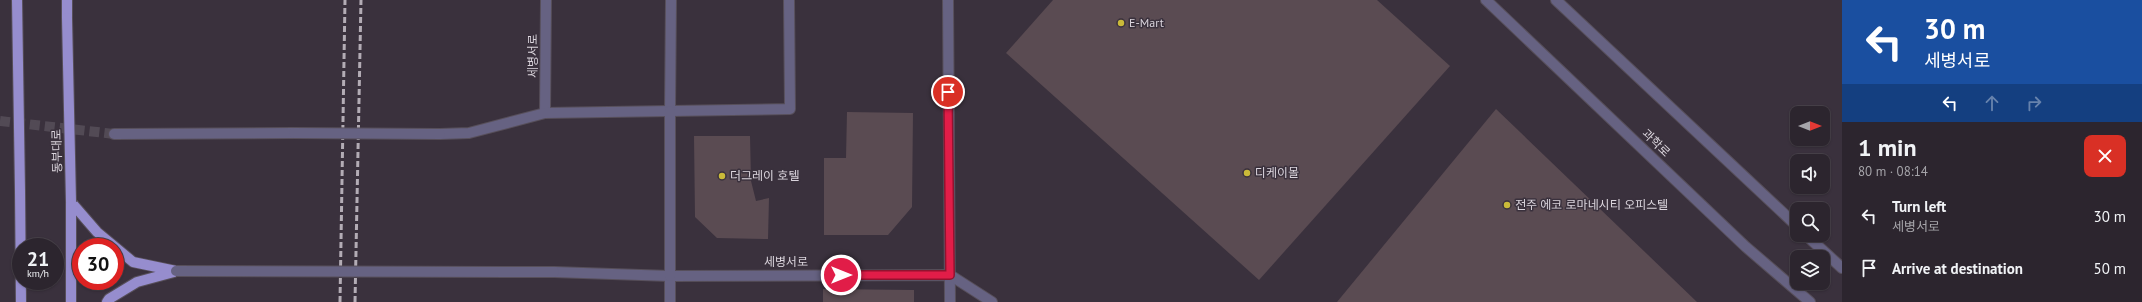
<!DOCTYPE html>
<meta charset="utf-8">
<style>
:root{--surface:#2c252e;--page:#38313a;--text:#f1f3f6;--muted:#a6a5aa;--line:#48424a}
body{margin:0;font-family:"PT Sans","Noto Sans KR",sans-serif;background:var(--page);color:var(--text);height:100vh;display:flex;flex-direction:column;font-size:15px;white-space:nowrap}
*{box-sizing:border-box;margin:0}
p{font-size:13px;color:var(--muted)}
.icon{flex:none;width:22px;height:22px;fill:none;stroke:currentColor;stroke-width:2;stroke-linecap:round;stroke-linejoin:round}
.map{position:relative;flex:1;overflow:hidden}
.side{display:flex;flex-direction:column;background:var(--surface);width:300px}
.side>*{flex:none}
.hud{background:#1a4fa0;color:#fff;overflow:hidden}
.needle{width:26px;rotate:90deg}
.controls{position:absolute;left:1790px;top:106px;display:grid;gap:8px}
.controls a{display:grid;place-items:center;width:40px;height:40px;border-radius:8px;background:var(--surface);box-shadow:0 1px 3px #0004,0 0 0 1px var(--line);font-size:20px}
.speed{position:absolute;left:12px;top:238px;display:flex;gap:8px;font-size:20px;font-weight:700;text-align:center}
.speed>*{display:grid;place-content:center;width:52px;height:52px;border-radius:50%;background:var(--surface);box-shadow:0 1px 3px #0004,0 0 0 1px var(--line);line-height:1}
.speed small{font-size:10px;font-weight:400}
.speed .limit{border:6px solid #d22;background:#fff;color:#111}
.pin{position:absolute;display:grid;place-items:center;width:34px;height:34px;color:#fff;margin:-17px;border:2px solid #fff;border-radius:50%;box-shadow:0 1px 4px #0007}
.me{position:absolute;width:44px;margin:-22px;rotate:90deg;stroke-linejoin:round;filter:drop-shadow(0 0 3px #0008)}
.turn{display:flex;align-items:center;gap:14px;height:84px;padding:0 16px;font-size:18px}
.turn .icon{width:52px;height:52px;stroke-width:2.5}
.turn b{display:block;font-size:28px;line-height:34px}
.lanes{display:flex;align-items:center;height:38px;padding:0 16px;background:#0003;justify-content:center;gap:20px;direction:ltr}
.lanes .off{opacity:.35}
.round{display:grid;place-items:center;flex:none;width:42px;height:42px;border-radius:8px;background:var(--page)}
.overview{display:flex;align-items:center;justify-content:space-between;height:68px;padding:0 16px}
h1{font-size:24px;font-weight:600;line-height:30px}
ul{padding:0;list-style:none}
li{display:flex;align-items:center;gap:12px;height:52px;padding:0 16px}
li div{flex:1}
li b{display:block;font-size:15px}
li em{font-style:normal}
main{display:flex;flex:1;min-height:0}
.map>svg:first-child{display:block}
.building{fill:#5a4b52}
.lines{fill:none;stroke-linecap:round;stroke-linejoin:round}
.minor-tunnel{stroke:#524a55;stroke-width:10;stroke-dasharray:10 5;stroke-linecap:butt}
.pedestrian-casing{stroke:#574f5a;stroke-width:12}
.minor-casing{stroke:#574f5a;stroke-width:12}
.tertiary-casing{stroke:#574f5a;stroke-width:12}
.primary-casing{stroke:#574f5a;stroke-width:12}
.pedestrian{stroke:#666282;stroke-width:10}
.minor{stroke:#666282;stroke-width:10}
.tertiary{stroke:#666282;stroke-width:10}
.primary{stroke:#968dce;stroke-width:10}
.rail{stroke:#b3acb5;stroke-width:3;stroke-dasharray:6 3;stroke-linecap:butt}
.minor-bridge-casing{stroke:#574f5a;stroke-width:12;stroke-linecap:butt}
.primary-bridge-casing{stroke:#574f5a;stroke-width:12;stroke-linecap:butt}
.minor-bridge{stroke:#666282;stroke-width:10}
.primary-bridge{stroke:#968dce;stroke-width:10}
.route-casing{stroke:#92132f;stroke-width:10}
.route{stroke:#e11d48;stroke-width:7}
.poi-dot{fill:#caba39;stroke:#3a313d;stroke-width:1.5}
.labels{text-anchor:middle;stroke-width:3;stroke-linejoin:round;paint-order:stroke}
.poi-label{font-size:12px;fill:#dbd5dd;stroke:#3a313d;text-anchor:start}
.street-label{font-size:12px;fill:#dbd5dd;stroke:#3a313d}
</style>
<main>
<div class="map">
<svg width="1842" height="302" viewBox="0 0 1842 302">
<rect width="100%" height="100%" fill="#3a313d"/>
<g class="building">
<polygon points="1053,0 1377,0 1450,66 1259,280 1006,53"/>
<polygon points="1496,109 1697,302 1337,302"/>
<polygon points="847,112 913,113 912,207 888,235 824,235 824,158 846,158"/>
<polygon points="694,136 750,136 751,181 756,201 769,198 768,239 717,238 695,217"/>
<polygon points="823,289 914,290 914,302 823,302"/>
</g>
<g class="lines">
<polyline class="minor-tunnel" points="0,121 114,134"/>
<g class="pedestrian-casing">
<g id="pedestrian">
<polyline points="670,111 671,0"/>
<polyline points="670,276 670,302"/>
</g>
</g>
<g class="minor-casing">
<g id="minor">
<polyline points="948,0 950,302"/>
<polyline points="545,113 546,0"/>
<polyline points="114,134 294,133"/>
<polyline points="440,134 469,133 545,113 790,109 789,0"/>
<polyline points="554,272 670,276 950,275 992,302"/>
<polyline points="670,276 670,111"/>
</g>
</g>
<g class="tertiary-casing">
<g id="tertiary">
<polyline points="1486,0 1746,247 1810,302"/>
<polyline points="1556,0 1797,226"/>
<polyline points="1806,235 1842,268"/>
</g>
</g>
<g class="primary-casing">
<g id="primary">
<polyline points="67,0 67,18"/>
<polyline points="20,191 21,302"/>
<polyline points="71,202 97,232 133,262 176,271"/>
<polyline points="71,202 71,302"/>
<polyline points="107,302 109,299 137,282 174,272"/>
</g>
</g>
<use href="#pedestrian" class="pedestrian"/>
<use href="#minor" class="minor"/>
<use href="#tertiary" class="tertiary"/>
<use href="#primary" class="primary"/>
<g class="rail">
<polyline points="340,302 345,0"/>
<polyline points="355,302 361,0"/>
</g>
<g class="minor-bridge-casing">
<g id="minor-bridge">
<polyline points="294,133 440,134"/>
<polyline points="176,271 554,272"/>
</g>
</g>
<g class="primary-bridge-casing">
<g id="primary-bridge">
<polyline points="17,0 20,191"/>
<polyline points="67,18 71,202"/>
</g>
</g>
<use href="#minor-bridge" class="minor-bridge"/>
<use href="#primary-bridge" class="primary-bridge"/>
</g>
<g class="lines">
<g class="route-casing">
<polyline id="route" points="841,275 950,275 948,92"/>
</g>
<use href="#route" class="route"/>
</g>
<g class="poi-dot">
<circle cx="1121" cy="23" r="4"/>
<circle cx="1247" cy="173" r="4"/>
<circle cx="722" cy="176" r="4"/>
<circle cx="1507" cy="205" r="4"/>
</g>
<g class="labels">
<g class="poi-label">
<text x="1129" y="27">E-Mart</text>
<text x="1255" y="177">디케이몰</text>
<text x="730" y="180">더그레이 호텔</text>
<text x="1515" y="209">전주 에코 로마네시티 오피스텔</text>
</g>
<g class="street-label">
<text transform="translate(533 56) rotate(-90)" y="4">세병서로</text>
<text transform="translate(1656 143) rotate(44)" y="4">과학로</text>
<text transform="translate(57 151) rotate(-91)" y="4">동부대로</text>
<text x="786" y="266">세병서로</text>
</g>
</g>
</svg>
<div class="controls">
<a><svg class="needle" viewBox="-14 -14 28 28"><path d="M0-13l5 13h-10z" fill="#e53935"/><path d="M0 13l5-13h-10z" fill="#a6a5aa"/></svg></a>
<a><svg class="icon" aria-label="sound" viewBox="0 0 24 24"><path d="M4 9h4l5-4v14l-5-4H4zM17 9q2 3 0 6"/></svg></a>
<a><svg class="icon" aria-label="search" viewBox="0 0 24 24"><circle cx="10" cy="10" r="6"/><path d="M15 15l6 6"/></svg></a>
<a><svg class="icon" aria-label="layers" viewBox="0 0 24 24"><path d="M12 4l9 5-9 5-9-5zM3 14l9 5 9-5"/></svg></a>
</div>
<div class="speed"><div>21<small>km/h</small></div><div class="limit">30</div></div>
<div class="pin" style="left:948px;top:92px;background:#d93025"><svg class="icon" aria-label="arrive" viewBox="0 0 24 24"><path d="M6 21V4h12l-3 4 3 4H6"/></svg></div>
<svg class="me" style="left:841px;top:275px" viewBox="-20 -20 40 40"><circle r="17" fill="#e11d48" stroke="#fff" stroke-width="3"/><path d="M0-11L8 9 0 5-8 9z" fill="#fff"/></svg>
</div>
<section class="side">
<div class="hud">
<div class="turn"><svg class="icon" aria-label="left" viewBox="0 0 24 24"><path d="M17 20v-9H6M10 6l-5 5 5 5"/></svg><div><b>30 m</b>세병서로</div></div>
<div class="lanes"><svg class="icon" aria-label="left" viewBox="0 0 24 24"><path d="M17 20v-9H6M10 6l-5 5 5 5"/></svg><svg class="icon off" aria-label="ahead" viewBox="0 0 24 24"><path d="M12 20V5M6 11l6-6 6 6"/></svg><svg class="icon off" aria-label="right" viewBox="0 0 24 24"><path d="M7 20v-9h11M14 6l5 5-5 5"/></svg></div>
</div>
<div class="overview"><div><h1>1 min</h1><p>80 m · 08:14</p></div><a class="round" style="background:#d93025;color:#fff"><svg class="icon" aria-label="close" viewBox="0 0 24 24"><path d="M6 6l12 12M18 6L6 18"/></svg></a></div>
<ul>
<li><svg class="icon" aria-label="left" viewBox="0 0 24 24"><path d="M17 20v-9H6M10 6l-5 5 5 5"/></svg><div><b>Turn left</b><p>세병서로</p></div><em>30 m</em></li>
<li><svg class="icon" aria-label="arrive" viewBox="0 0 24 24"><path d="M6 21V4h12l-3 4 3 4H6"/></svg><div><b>Arrive at destination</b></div><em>50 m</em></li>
</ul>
</section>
</main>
